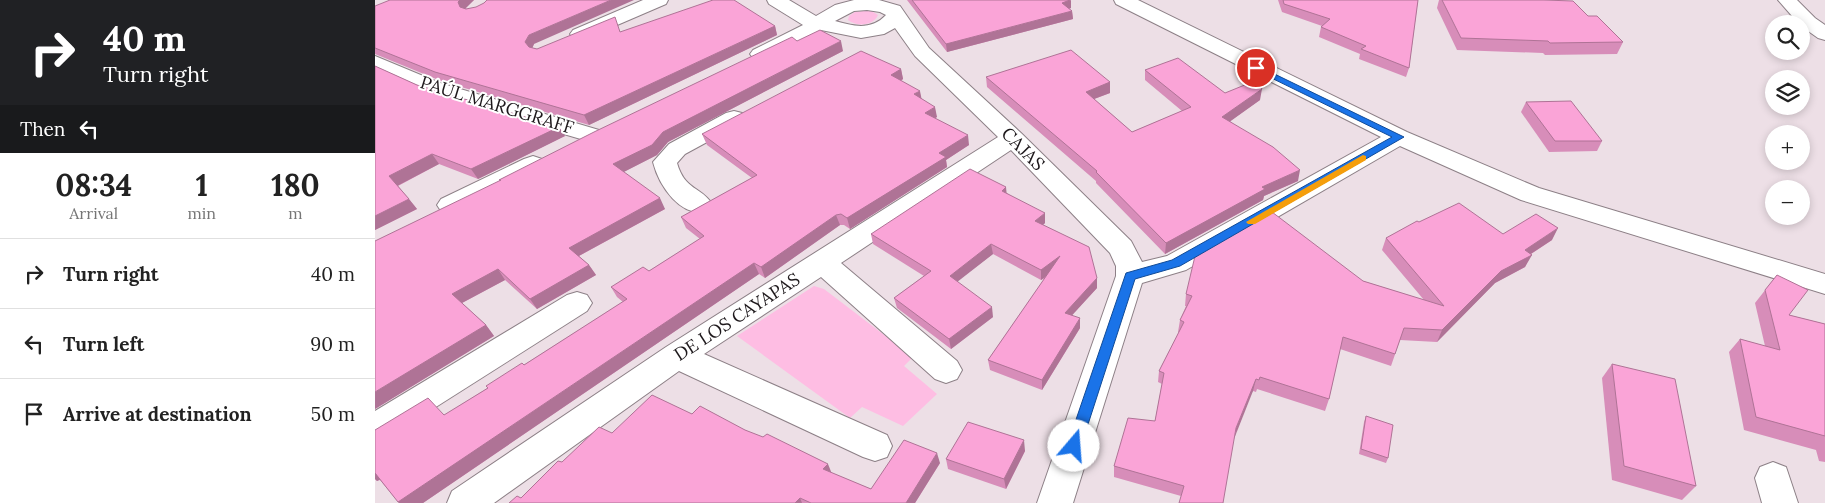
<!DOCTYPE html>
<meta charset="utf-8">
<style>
:root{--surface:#fff;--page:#f2f2f2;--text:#222;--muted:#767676;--line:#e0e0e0}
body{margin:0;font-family:Lora,serif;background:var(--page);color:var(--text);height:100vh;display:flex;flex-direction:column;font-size:19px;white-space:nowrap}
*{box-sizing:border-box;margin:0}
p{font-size:16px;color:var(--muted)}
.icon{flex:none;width:28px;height:28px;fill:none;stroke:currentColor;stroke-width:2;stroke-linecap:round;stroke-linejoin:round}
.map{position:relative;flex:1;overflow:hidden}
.panel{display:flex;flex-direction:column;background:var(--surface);width:375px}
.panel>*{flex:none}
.hud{background:#202124;color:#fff;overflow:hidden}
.controls{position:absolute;left:1390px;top:15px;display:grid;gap:10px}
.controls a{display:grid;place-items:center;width:45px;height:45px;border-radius:50%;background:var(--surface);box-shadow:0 2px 8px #0003;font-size:25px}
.pin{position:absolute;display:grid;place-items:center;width:42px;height:42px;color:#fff;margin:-21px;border:2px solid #fff;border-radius:50%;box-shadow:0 1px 5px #0007}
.me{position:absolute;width:55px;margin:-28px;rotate:18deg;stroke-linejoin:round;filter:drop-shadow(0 0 4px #0008)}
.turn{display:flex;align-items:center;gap:18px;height:105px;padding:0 20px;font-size:22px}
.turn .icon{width:65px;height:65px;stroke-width:2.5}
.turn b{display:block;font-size:35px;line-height:42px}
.then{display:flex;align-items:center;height:48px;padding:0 20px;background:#0003;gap:10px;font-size:19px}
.eta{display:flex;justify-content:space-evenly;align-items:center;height:85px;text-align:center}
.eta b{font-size:30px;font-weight:800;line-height:35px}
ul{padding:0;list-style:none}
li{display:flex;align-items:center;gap:15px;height:70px;padding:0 20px;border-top:1px solid var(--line)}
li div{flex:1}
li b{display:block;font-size:19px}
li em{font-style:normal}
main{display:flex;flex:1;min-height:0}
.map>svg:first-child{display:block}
.green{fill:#febde3}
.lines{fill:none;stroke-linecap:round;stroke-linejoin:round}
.minor-casing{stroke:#8d8087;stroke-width:2}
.minor{fill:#fff;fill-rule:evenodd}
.wall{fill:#d78db9}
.shaded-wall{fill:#af7396}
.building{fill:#faa4d7;stroke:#af7396}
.route{fill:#1a73e8;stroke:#114b97}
.slow{fill:#f59e0b}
.labels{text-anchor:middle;stroke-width:4;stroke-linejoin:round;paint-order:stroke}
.street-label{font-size:18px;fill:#1d181b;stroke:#fff}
</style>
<main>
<section class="panel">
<div class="hud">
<div class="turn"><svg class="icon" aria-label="right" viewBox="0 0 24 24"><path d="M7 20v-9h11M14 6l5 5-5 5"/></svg><div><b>40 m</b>Turn right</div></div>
<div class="then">Then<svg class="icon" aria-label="left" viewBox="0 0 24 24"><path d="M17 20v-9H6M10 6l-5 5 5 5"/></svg></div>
</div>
<div class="eta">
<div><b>08:34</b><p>Arrival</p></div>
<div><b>1</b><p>min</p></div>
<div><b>180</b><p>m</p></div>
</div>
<ul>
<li><svg class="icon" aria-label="right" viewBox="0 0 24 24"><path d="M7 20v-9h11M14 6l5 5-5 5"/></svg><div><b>Turn right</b></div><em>40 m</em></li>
<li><svg class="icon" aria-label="left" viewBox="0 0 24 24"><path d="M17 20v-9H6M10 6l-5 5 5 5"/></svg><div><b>Turn left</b></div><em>90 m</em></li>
<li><svg class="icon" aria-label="arrive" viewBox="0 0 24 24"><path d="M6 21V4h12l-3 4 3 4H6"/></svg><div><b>Arrive at destination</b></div><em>50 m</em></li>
</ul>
</section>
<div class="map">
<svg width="1450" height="503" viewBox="0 0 1450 503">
<rect width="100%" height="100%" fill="#eddfe6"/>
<g class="green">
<path d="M 495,10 L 503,15 C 498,26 482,27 473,20 L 474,16 L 480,12 Z"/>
<polygon points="439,286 449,289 538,357 529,366 562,394 528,426 487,407 475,418 362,336"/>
</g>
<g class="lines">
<g class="minor-casing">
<g id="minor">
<polygon points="268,0 293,0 291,4 212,38 205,40 198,38 195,34 198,30"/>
<path d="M 392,0 L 414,0 L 441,16 L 460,5 L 479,0 L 504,0 L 525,6 L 554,48 L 646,133 L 756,241 L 767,262 L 792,256 L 1006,137 L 741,4 L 739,0 L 763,0 L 1032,132 L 1164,188 L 1450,274 L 1450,294 L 1146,200 L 1025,146 L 811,270 L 767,283 L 698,503 L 662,503 L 741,276 L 741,266 L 735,253 L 636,150 L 466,263 L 582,361 L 587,370 L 582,379 L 571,383 L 560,379 L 446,277 L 329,354 L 512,435 L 517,446 L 512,457 L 500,461 L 488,457 L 304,371 L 119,503 L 72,503 L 77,491 L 291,347 L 623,137 L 540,56 L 520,28 L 509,34 L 486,38 L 446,30 L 392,58 L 385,60 L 378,58 L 375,54 L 378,50 L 428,25 L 394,4 ZM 492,10 L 505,12 L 511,15 C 496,31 478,26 460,21 L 479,11 Z"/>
<polygon points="1403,0 1422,0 1440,18 1450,25 1450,40 1443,38 1426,26 1426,24 1424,24"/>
<polygon points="0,56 65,83 224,130 228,135 224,140 216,142 49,93 0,70"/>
<path d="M 359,111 L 367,113 L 370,118 L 367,123 L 310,154 L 302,163 C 310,191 326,186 338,205 L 334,211 C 306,219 284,186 278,162 L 294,144 L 351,113 Z"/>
<polygon points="158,156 167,159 170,164 167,169 84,211 75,213 66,211 62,205 66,199 149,159"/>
<polygon points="202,292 212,295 217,303 212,311 12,438 0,442 0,411 192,295"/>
<polygon points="1398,462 1411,467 1423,503 1387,503 1380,478 1385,467"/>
</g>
</g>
<use href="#minor" class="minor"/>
</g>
<g class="wall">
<polygon points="99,0 90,8 159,44 157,48 162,49 246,32 400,26 402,35 214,125 66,81 0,54 0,6"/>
<polygon points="532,0 695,0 696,8 694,9 697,11 698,19 572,52"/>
<polygon points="903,0 1043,0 1034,68 1031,77 984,59 985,54 944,37 946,27 947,26 907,12"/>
<polygon points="1064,0 1169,0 1213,16 1248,42 1242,54 1170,55 1168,53 1082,50 1062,8"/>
<polygon points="422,41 468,51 293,142 282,155 248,172 290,209 204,256 214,265 221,275 162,309 130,280 87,303 111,325 119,336 0,409 125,181 124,180"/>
<polygon points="0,66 42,85 184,127 190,136 103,179 64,164 23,186 42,209 0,230"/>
<polygon points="526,69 528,79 526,81 547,99 562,117 560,118 594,145 571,160 572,167 475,229 469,225 465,225 390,278 384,274 48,503 24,503 5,480 2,481 0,479 0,430 70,415 248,302 242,297 236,287 274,271 325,239 311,228 306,217 377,178 332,145 327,134"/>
<polygon points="770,70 850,93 885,100 855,121 923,181 889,196 888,200 790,254 721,183 721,181 612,87 611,77 735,82 735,93 719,99 757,132 807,111 770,80"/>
<polygon points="1151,102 1227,141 1222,151 1174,152 1146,112"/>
<polygon points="632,193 670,223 668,225 722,288 697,315 705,328 667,390 615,370 613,360 670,278 666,280 618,254 582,281 618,317 576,349 522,308 519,298 549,276 498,244 496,234"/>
<polygon points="1044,222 1128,234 1177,240 1156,254 1150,267 1120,283 1062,342 1025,340 1016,366 965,349 954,399 950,411 882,389 881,392 878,391 806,496 739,477 739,466 780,421 787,384 783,382 784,371 804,332 803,332 805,320 811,306 810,306 811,294 988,281 1049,300 1007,250 1011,238"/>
<polygon points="1402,275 1414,315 1450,324 1450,462 1444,461 1441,450 1369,430 1354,352 1365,339 1390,346 1380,303"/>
<polygon points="1237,364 1321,486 1307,500 1237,480 1227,378"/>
<polygon points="317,414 370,430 456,473 496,489 565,463 540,503 134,503 146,498 187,462 237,433"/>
<polygon points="991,416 1013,458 1011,463 984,454 989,422"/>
<polygon points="650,451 631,489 573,469 571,459"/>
</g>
<g class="shaded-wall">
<polygon points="85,0 99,0 88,11 85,7 83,2"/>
<polygon points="236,0 259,0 159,44 156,51 150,42 154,35"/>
<polygon points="696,0 696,8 687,11 687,3"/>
<polygon points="697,11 698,19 572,52 571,44"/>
<polygon points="400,26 402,35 214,125 209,115"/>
<polygon points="466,41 468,51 293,142 282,155 243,175 238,164 288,132"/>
<polygon points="526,69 528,79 518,85 516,75"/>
<polygon points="735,82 735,93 711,102 711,92"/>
<polygon points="887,89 885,100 846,128 847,117"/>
<polygon points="545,91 547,101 539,94"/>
<polygon points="560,107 562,117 552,123 550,113"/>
<polygon points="184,127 190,136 103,179 96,169"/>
<polygon points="593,135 594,145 571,160 572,167 475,229 472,218 564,153"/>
<polygon points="57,154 64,164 22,186 14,176"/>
<polygon points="925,170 923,181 889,196 888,200 790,254 791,243 887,187"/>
<polygon points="631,187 632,197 627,191"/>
<polygon points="285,198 290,209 200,258 194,248"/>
<polygon points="34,199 42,209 0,230 0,216"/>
<polygon points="670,213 670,223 661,231 660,221"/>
<polygon points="461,215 465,225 390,278 386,267"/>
<polygon points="1183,228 1177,240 1145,261 1157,255 1150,267 1120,283 1062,342 1067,330 1126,271 1150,250"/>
<polygon points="616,244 618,254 577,286 575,276"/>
<polygon points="685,256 686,266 666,280 666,270"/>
<polygon points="379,263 384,274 48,503 24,503 23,502"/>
<polygon points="214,265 221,275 162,309 155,299"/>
<polygon points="123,269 130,280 85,304 77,294"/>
<polygon points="722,278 722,288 690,323 690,313"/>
<polygon points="617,307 618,317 576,349 574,339"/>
<polygon points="705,318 705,328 667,390 667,380"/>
<polygon points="111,325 119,336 0,409 0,392"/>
<polygon points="881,379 878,391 859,439 861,428"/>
<polygon points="649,440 650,451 631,489 629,479"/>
<polygon points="562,453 565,463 540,503 531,503"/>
<polygon points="453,464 457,474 448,469"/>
<polygon points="0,471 8,478 2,481 0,479"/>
<polygon points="425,498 427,503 420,503"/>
</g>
<g class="building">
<polygon points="15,0 85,0 83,2 85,7 91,9 101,7 109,3 112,0 236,0 154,35 150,42 154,47 162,49 240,17 245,32 338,0 359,0 400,26 209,115 60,72 0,48 0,6"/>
<polygon points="537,0 695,0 687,3 697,11 571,44"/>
<polygon points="908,0 1043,0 1034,68 986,49 991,46 946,27 955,19 909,4"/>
<polygon points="1067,0 1169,0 1198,1 1213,16 1222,16 1248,42 1175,43 1173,41 1086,38"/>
<polygon points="445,30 466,41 288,132 277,145 238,164 285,198 194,248 214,265 155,299 123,269 77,294 111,325 0,392 0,241 126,180 124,180 219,132 417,37 422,41"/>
<polygon points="696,50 735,82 711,92 757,132 816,107 770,70 803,58 850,93 882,80 887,89 847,117 898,147 925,170 887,187 890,189 791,243 721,172 722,171 611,77"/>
<polygon points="486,51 526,69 516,75 545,91 539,94 560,107 550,113 593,135 564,153 571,157 472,218 466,214 461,215 386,267 379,263 23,502 0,473 0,430 53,398 69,415 113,388 111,386 147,363 149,365 252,299 236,287 268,267 274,271 329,236 306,217 382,175 327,134"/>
<polygon points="0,66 42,85 184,127 96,169 57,154 14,176 34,199 0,216"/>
<polygon points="1196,101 1227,141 1180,141 1151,102"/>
<polygon points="595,169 631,187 627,191 670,213 660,221 714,247 722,278 690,313 705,318 667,380 613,360 685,256 666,270 616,244 575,276 617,307 574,339 519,298 556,271 496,234"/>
<polygon points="1084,203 1128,234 1161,214 1183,228 1150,250 1157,255 1126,271 1067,330 1029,328 1020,354 968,337 954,399 885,377 884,380 881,379 861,428 848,503 804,503 809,486 739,466 753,418 780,421 789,373 784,371 809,322 805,320 817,296 811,294 820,256 897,212 988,281 1069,306 1011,238 1042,221 1044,222"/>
<polygon points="1402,275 1433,290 1414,315 1450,324 1450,436 1381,417 1365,339 1405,350 1390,290"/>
<polygon points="1237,364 1300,379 1321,486 1249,466"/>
<polygon points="277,395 317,414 325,406 370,430 388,437 392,434 453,464 448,469 496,489 529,440 562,453 531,503 436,503 425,498 420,503 134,503 142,496 146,498 183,461 187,462 224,427 237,433"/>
<polygon points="991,416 1018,425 1013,458 986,449"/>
<polygon points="593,422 649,440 629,479 571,459"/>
</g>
<polygon class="route" points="881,65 1029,137 805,266 760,279 706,446 704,451 699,452 694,451 692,446 751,273 797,260 1017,137 878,69 877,68"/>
<polygon class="slow" points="988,155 991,156 991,160 880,224 873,224 871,222"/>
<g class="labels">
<g class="street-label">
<text transform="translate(122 105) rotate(17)" y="6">PAÚL MARGGRAFF</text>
<text transform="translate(648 149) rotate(45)" y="6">CAJAS</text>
<text transform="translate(362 317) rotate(-33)" y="6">DE LOS CAYAPAS</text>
</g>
</g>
</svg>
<div class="controls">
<a><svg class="icon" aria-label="search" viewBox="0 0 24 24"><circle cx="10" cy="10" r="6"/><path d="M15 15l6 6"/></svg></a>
<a><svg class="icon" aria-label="layers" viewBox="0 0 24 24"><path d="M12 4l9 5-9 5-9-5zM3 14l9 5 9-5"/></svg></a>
<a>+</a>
<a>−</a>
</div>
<div class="pin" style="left:881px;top:68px;background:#d93025"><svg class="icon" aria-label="arrive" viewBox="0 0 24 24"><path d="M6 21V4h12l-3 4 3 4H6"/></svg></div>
<svg class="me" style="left:699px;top:446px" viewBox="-20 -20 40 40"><circle r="19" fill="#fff"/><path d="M0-13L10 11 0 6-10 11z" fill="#1a73e8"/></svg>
</div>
</main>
